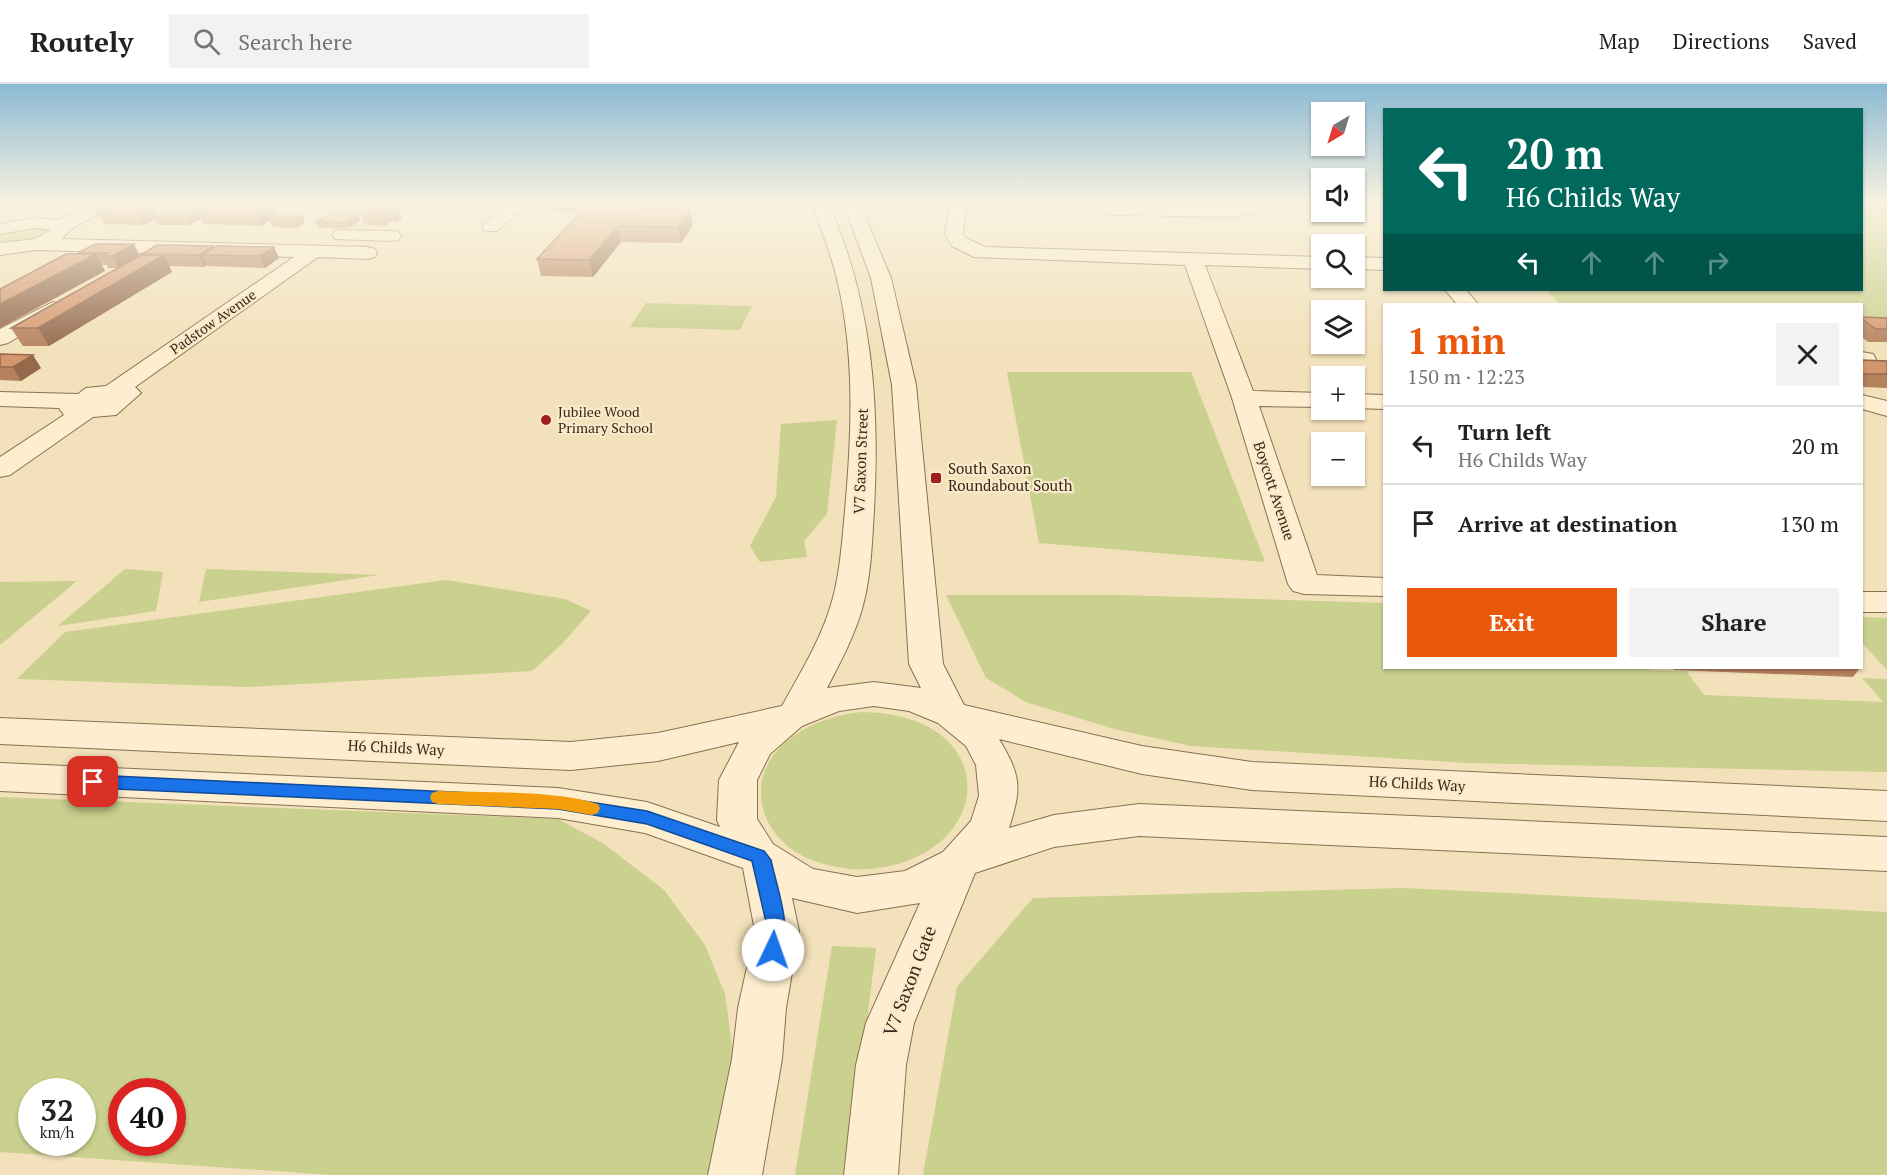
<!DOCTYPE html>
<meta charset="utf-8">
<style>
:root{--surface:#fff;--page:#f2f2f2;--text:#222;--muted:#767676;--line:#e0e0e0;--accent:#ea580c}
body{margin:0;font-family:"PT Serif",serif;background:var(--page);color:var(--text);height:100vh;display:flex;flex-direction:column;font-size:22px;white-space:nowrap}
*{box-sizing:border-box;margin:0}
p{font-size:20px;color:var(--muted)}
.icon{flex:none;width:33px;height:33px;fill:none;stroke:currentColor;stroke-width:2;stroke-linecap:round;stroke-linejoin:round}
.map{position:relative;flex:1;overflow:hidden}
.sheet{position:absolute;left:1383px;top:219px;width:480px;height:366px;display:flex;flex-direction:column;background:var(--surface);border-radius:0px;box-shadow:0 2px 4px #0004}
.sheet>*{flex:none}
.top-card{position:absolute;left:1383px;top:24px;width:480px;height:183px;border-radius:0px;box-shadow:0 2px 4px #0004;background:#00695c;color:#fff;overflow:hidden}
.needle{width:39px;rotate:218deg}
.fabs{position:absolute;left:1311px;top:18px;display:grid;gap:12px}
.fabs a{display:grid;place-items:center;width:54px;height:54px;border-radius:0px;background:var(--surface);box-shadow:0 2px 4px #0004;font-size:30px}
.speed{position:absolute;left:18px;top:994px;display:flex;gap:12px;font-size:30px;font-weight:700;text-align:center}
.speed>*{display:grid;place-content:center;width:78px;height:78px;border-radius:50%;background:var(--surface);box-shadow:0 2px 4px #0004;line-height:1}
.speed small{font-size:15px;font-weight:400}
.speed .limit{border:9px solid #d22;background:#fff;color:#111}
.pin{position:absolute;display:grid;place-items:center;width:51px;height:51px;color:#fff;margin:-26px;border-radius:12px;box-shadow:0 3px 9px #0006}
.me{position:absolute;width:66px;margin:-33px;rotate:3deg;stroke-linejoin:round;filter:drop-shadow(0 0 4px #0008)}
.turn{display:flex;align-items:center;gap:21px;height:126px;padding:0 24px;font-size:27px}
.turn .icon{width:78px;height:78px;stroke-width:2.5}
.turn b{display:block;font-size:42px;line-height:51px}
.lanes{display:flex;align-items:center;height:57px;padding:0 24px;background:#0003;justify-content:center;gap:30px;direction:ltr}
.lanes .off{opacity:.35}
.round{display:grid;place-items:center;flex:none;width:63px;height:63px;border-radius:0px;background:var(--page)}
.overview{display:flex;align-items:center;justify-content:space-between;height:102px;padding:0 24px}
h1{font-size:36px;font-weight:800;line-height:45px;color:var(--accent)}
.button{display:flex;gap:12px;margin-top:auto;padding:12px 24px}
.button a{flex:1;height:69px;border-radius:0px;background:var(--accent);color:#fff;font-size:24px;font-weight:800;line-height:69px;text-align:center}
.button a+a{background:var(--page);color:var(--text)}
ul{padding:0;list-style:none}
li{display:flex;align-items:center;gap:18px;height:78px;padding:0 24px;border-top:2px solid var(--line)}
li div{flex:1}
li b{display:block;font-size:22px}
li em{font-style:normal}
header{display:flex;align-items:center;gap:36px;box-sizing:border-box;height:84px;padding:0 30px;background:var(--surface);border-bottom:2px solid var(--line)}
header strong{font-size:28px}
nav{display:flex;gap:33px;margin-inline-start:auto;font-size:21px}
.search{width:420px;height:54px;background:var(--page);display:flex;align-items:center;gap:15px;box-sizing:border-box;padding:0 21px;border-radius:0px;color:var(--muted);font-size:22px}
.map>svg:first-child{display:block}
.green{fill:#cad08e;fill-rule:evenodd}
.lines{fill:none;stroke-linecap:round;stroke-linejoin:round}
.minor-casing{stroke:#8a7053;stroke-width:2}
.minor{fill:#fceece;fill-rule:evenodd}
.wall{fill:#b6815d;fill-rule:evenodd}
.shaded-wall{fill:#94694c}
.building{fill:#d4966c;stroke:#94694c;stroke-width:1.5}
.route{fill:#1a73e8;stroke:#114b97;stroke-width:1.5}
.slow{fill:#f59e0b}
.poi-dot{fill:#9f1d20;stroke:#f9ebca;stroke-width:2}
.labels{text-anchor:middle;stroke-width:4.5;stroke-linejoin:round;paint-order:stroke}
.far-street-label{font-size:14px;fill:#38281a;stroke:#f9ebca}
.far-poi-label{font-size:14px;fill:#38281a;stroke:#f9ebca;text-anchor:start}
.street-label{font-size:15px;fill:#38281a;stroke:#f9ebca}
.poi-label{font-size:15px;fill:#38281a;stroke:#f9ebca;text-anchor:start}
.near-street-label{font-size:18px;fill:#38281a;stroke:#f9ebca}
</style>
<header>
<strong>Routely</strong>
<div class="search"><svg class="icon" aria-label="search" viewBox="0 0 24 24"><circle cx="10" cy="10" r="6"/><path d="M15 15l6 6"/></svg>Search here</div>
<nav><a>Map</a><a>Directions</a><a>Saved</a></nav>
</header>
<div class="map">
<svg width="1887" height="1091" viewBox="0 0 1887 1091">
<rect width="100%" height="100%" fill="#f2e1ba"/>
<g class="green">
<polygon points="314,118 486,118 472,129 410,127 292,130 301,123"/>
<polygon points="1862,118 1887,118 1887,238 1862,237 1862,220 1560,220 1546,206 1862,206"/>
<polygon points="47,141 53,148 40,155 0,163 0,146"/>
<polygon points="646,219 752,222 740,246 630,243"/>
<polygon points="1007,288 1191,288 1265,478 1039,459"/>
<polygon points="837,336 827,430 804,457 807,473 760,478 750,462 776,413 781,340"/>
<polygon points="125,485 163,488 156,527 58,542"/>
<polygon points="206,485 379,491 199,518"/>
<polygon points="446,496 565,515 591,527 561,561 532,587 248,603 17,595 65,548"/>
<polygon points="77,497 0,561 0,498"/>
<polygon points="946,511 1119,511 1384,519 1384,584 1648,584 1651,586 1686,587 1704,611 1883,618 1862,594 1887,595 1887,688 1469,679 1191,662 1114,645 1026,618 986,594"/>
<polygon points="1862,533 1887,534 1887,586 1862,559"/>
<path d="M 862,628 C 1006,630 997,774 869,785 C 848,787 826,782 807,774 C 758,752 743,693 787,657 C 809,639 834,631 862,628 Z"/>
<path d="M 0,713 L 558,735 L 604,760 L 664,806 L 705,861 L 725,910 L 734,976 L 715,1091 L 332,1091 L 0,1068 ZM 32,1008 L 82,1008 L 82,1059 L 32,1059 ZM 122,1008 L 172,1008 L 172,1059 L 122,1059 Z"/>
<polygon points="1404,804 1887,828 1887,1091 923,1091 957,903 1033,814"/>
<polygon points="832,862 876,864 848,1091 795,1091"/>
</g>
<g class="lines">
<g class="minor-casing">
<g id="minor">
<polygon points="97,118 118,118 116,122 72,144 62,155 368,163 375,165 377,169 375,173 368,175 318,173 135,303 141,309 116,331 93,333 10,391 0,393 0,373 64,331 59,324 0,322 0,308 78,310 86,304 106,302 294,173 36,166 0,171 0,159 35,155 51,146 34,144 0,150 0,140 34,134 59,136"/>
<polygon points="511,118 529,118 497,147 485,147 482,143 485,139"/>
<path d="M 812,118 L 828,118 C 872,218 880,318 874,426 C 872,459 871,494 862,525 C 854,553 840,579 827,604 L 874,598 L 921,604 L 909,580 L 892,301 L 871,194 L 843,118 L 859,118 L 891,194 L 916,301 L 943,580 L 964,621 L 1142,662 L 1252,678 L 1887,707 L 1887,737 L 1252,706 L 1142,690 L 999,655 C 1021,692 1022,703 1009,744 L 1054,731 L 1139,720 L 1887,753 L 1887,787 L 1139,752 L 1054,763 L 975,789 L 914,939 L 906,981 L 898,1091 L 844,1091 L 856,981 L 866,939 L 920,819 L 857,829 L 792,814 L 799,847 L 786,924 L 782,975 L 762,1091 L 708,1091 L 732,975 L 738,924 L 755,847 L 743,784 L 645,749 L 558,734 L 0,707 L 0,679 L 558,704 L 647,718 L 720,743 L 717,736 L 719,696 L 739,658 L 658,677 L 571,686 L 0,660 L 0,634 L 571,658 L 658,649 L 782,622 C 799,591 819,559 830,524 C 840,493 842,458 845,426 C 852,349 855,270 837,195 C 831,169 820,144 812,118 ZM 874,622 L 909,627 L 938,639 L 966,662 L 976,681 L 979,712 L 971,737 L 943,768 L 905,787 L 857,793 L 813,785 L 773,760 L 757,735 L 757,696 L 770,670 L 802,642 L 839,627 Z"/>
<polygon points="951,118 967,118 963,150 966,154 985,163 1322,173 1322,185 1205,181 1253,307 1322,309 1322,323 1259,322 1317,491 1384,494 1384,512 1304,510 1293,507 1288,500 1232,314 1185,181 974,173 952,162 945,150"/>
<polygon points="1086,118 1116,121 1236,123 1251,119 1257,120 1260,124 1257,128 1236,133 1116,131 1086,125 1083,121"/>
<polygon points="341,146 392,147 398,148 401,152 398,156 392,157 335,155 332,151 335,147"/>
<polygon points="1354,173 1384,174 1384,186 1354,185"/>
<polygon points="1445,206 1466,206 1478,220 1457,220"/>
<polygon points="53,218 60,220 63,224 60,228 8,259 0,261 0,245"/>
<polygon points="1862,268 1873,270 1876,275 1873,280 1862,282"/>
<polygon points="1354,310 1384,311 1384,325 1354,324"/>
<polygon points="1862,311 1887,317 1887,332 1862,325"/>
<rect x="1862" y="508" width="25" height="20"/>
</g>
</g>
<use href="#minor" class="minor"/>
</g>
<g class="wall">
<polygon points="16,118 54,118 45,122 17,121"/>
<polygon points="101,118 153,118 149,118 150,120 147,122 154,122 159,133 144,141 105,140 101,133 97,133 92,122"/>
<path d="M 540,118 L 677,118 L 671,125 L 690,125 L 693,141 L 681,159 L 621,158 L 593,193 L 541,192 L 537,175 L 580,129 L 554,128 L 553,125 L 542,125 ZM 602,120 L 625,120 L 626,124 L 599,124 Z"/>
<polygon points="389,125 402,134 396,138 390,138 385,142 365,141 361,130"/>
<polygon points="172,126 278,131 261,142 203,140 200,135 189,141 157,141 155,135"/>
<polygon points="358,130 360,136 349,144 318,144 316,138"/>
<polygon points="271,138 305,138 296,144 273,143"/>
<polygon points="95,160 140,172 142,171 142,170 213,162 214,163 274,163 279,174 265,184 208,182 207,181 204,183 169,182 172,188 49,262 23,262 11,244 118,184 108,184 107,181 101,181 105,187 0,244 0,205 79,170 78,169"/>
<polygon points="1862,233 1887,234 1887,258 1868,258 1862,253"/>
<polygon points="0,270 41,284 21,297 0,296"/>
<polygon points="1862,276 1887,277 1887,304 1862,303"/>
<polygon points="1672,584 1860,584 1853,593 1674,586"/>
</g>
<g class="shaded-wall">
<polygon points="43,118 54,118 45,122"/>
<polygon points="129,118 149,118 150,120 131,130 122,121"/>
<polygon points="591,118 602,118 602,120 594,129"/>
<polygon points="652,118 657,118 659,129 654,135 652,119"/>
<polygon points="666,118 677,118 668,129"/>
<polygon points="274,120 278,131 261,142 257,131"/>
<polygon points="154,122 159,133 144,141 138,130"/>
<polygon points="399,123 402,134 396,138 393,127"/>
<polygon points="690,125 693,141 681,159 678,143"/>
<polygon points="203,126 198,129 200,135 189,141 186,136"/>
<polygon points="386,127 390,138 385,142 381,131"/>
<polygon points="358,130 360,136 349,144 347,139"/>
<polygon points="303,132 305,138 296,144 294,138"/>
<polygon points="618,142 621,158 593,193 589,176"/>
<polygon points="134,160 140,172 119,184 113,172"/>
<polygon points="213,162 217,171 202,171 207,181 204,183 199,171"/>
<polygon points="274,163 279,174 265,184 260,172"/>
<polygon points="96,170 105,187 0,244 0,220"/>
<polygon points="164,171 172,188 49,262 38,244"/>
<polygon points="33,271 41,284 21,297 13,283"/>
</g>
<g class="building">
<polygon points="101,118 129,118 122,121 154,122 138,130 99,129 113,123 92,122"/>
<polygon points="625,118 652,118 652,119"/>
<polygon points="216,119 274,120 257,131 198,129"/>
<polygon points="392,123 399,123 393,127 386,127"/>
<polygon points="585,123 690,125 678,143 618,142 589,176 537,175"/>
<polygon points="369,125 389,125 381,131 361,130"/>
<polygon points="172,126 203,126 186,136 155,135"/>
<polygon points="329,130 358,130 347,139 316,138"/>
<polygon points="280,132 303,132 294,138 271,138"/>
<polygon points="95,160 134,160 113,172 102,172 107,169 78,169"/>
<polygon points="157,161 213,162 199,171 142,170"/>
<polygon points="217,162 274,163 260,172 202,171"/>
<polygon points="66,170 96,170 0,220 0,205"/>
<polygon points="141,171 164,171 38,244 11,244"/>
<polygon points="1862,233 1887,234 1887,245 1876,245 1862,235"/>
<polygon points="0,270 33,271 13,283 0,283"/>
<polygon points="1862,276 1887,277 1887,290 1862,290"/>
</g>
<linearGradient id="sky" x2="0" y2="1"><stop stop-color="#8bbad4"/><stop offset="0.44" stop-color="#f9f2e0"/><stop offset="1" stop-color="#f9f2e0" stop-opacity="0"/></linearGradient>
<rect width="1887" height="271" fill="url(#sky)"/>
<path class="route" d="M 93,691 L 558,713 L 647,727 L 764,767 L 771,776 C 777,805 793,844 780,872 L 773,875 L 767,872 L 764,866 L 768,847 L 752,777 L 647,740 L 558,725 L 93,704 L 87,702 L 85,698 L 87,693 Z"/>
<path class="slow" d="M 438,707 C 485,709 554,706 598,720 L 600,724 L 598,729 L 592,731 L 558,725 L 438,720 L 432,718 L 430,713 L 432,709 Z"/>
<g class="poi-dot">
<circle cx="546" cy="336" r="6"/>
<rect x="930" y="388" width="12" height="12" rx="3"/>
</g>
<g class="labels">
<g class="far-street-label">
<text transform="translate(213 238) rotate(-35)" y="5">Padstow Avenue</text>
</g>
<g class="far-poi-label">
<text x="558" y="333">Jubilee Wood<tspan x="558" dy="16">Primary School</tspan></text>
</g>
<g class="street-label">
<text transform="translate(861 377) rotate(-88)" y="5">V7 Saxon Street</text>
<text transform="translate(1274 407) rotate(72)" y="5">Boycott Avenue</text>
<text transform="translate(396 664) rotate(3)" y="5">H6 Childs Way</text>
<text transform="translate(1417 700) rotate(3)" y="5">H6 Childs Way</text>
</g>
<g class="poi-label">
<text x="948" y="390">South Saxon<tspan x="948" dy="17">Roundabout South</tspan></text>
</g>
<g class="near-street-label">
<text transform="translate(910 897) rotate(-69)" y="6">V7 Saxon Gate</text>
</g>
</g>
</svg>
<div class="fabs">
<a><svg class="needle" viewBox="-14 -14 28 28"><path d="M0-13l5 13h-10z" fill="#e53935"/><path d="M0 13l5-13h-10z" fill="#767676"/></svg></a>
<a><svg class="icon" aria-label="sound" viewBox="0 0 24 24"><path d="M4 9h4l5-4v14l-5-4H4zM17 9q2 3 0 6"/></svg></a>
<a><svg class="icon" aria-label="search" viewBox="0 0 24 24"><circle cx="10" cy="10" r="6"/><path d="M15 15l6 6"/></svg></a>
<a><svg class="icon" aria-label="layers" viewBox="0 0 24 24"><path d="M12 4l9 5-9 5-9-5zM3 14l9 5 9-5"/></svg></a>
<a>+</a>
<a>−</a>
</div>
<div class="speed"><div>32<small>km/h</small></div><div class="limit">40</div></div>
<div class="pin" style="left:93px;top:698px;background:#d93025"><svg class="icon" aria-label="arrive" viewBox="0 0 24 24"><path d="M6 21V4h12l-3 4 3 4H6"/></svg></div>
<svg class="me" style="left:773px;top:866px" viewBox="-20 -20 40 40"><circle r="19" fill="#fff"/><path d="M0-13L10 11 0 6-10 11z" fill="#1a73e8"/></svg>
<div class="top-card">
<div class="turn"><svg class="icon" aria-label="left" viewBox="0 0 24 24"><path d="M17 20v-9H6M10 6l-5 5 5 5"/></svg><div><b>20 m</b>H6 Childs Way</div></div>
<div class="lanes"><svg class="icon" aria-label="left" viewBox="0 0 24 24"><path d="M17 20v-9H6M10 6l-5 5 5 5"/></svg><svg class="icon off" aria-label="ahead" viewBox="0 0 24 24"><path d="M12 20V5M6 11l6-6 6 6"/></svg><svg class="icon off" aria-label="ahead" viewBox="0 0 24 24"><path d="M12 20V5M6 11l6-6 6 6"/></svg><svg class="icon off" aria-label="right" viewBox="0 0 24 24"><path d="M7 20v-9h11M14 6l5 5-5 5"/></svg></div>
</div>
<section class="sheet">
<div class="overview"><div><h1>1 min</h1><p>150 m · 12:23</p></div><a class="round"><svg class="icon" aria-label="close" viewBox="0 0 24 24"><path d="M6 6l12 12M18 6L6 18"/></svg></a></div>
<ul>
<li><svg class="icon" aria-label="left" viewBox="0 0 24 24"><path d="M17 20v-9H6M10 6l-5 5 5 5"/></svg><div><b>Turn left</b><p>H6 Childs Way</p></div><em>20 m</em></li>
<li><svg class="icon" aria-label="arrive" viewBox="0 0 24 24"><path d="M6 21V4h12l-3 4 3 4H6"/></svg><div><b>Arrive at destination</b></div><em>130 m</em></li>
</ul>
<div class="button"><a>Exit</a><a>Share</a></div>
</section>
</div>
